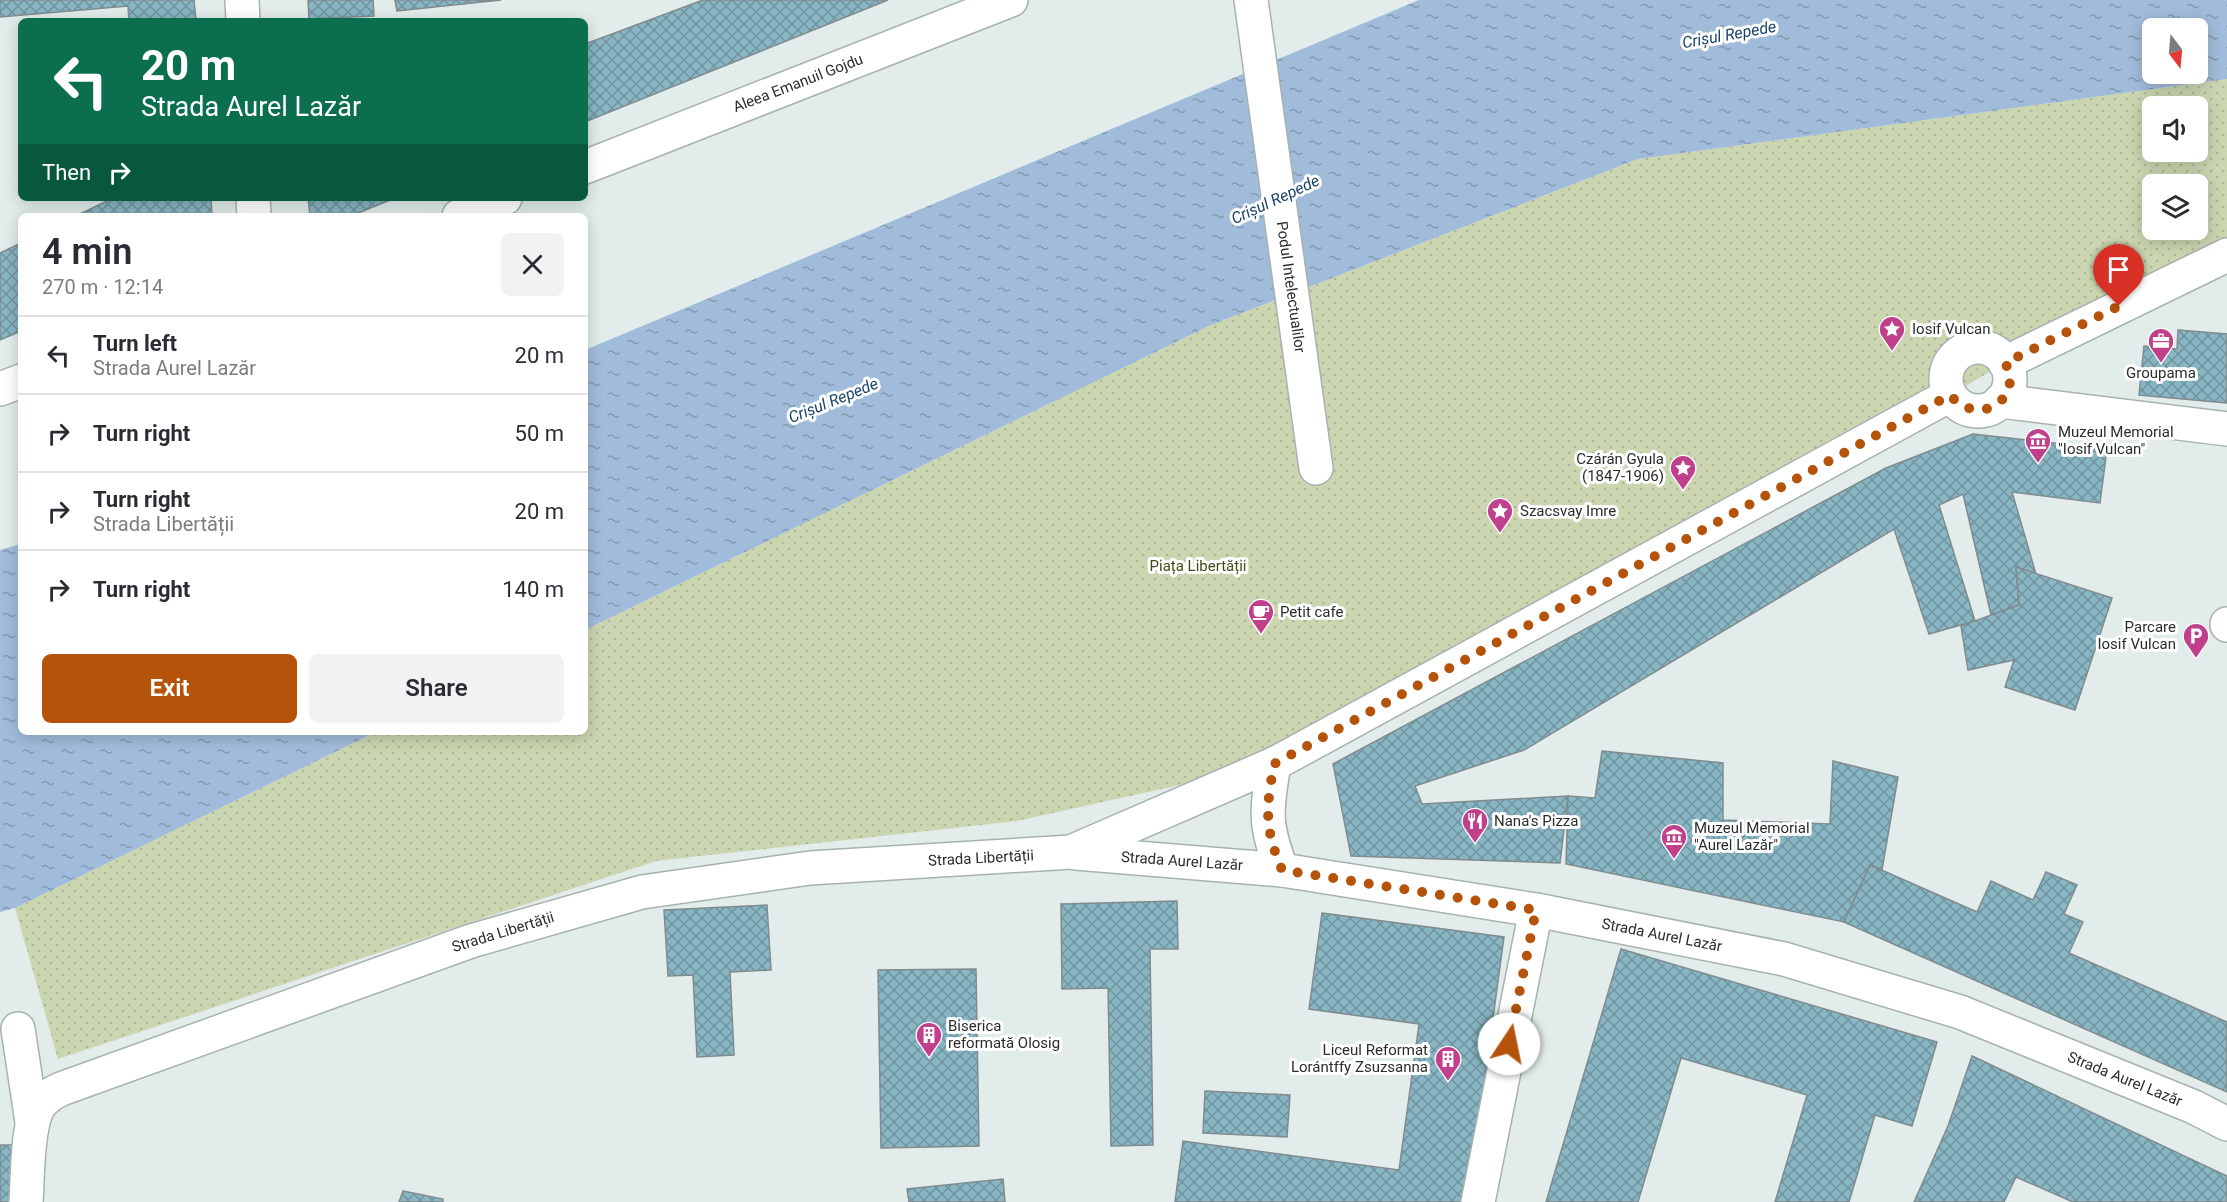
<!DOCTYPE html>
<meta charset="utf-8">
<style>
:root{--surface:#fff;--page:#f2f2f3;--text:#2b2b33;--muted:#7c7c81;--line:#e1e1e2;--accent:#b45309}
body{margin:0;font-family:Roboto,sans-serif;background:var(--page);color:var(--text);height:100vh;display:flex;flex-direction:column;font-size:22px;white-space:nowrap}
*{box-sizing:border-box;margin:0}
p{font-size:20px;color:var(--muted)}
.icon{flex:none;width:33px;height:33px;fill:none;stroke:currentColor;stroke-width:2;stroke-linecap:round;stroke-linejoin:round}
.map{position:relative;flex:1;overflow:hidden}
.sheet{position:absolute;left:18px;top:213px;width:570px;height:522px;display:flex;flex-direction:column;background:var(--surface);border-radius:9px;box-shadow:0 3px 15px #0003}
.sheet>*{flex:none}
.top-card{position:absolute;left:18px;top:18px;width:570px;height:183px;border-radius:9px;box-shadow:0 3px 15px #0003;background:#0b6e4f;color:#fff;overflow:hidden}
.needle{width:39px;rotate:164deg}
.buttons{position:absolute;left:2142px;top:18px;display:grid;gap:12px}
.buttons a{display:grid;place-items:center;width:66px;height:66px;border-radius:9px;background:var(--surface);box-shadow:0 3px 15px #0003;font-size:30px}
.pin{position:absolute;display:grid;place-items:center;width:51px;height:51px;color:#fff;margin:-62px -26px;border-radius:50% 50% 50% 0;rotate:-45deg;box-shadow:0 0 6px #0007}
.pin .icon{rotate:45deg}
.me{position:absolute;width:66px;margin:-33px;rotate:11deg;stroke-linejoin:round;filter:drop-shadow(0 0 4px #0008)}
.turn{display:flex;align-items:center;gap:21px;height:126px;padding:0 24px;font-size:27px}
.turn .icon{width:78px;height:78px;stroke-width:2.5}
.turn b{display:block;font-size:42px;line-height:51px}
.then{display:flex;align-items:center;height:57px;padding:0 24px;background:#0003;gap:12px;font-size:22px}
.round{display:grid;place-items:center;flex:none;width:63px;height:63px;border-radius:9px;background:var(--page)}
.summary{display:flex;align-items:center;justify-content:space-between;height:102px;padding:0 24px}
h1{font-size:36px;font-weight:600;line-height:45px}
.cta{display:flex;gap:12px;margin-top:auto;padding:12px 24px}
.cta a{flex:1;height:69px;border-radius:9px;background:var(--accent);color:#fff;font-size:24px;font-weight:600;line-height:69px;text-align:center}
.cta a+a{background:var(--page);color:var(--text)}
ul{padding:0;list-style:none}
li{display:flex;align-items:center;gap:18px;height:78px;padding:0 24px;border-top:2px solid var(--line)}
li div{flex:1}
li b{display:block;font-size:22px}
li em{font-style:normal}
.map>svg:first-child{display:block}
.park{fill:url(#park-dots);fill-rule:evenodd}
.water{fill:url(#water-ripples);fill-rule:evenodd}
.building{fill:url(#building-cross-hatch);stroke:#818b8e;stroke-width:1.5}
.lines{fill:none;stroke-linecap:round;stroke-linejoin:round}
.minor-casing{stroke:#a7b2b0;stroke-width:36}
.minor{stroke:#fff;stroke-width:33}
.route{stroke:#b45309;stroke-width:10;stroke-dasharray:0 18}
.labels{text-anchor:middle;stroke-width:6;stroke-linejoin:round;paint-order:stroke}
.street-label{font-size:15px;fill:#292d2c;stroke:#fff}
.poi-label{font-size:15px;fill:#292d2c;stroke:#fff;text-anchor:start}
.park-label{font-size:15px;fill:#404d13;stroke:#fff}
.water-label{font-size:16px;font-style:italic;fill:#1a436a;stroke:#fff}
</style>
<div class="map">
<svg width="2227" height="1202" viewBox="0 0 2227 1202">
<defs>
<pattern id="park-dots" width="8" height="8" patternUnits="userSpaceOnUse" patternTransform="scale(1.5)"><rect width="8" height="8" fill="#cbd6b1"/><path d="M2 2h.1M6 6h.1" fill="none" stroke="#aeb898" stroke-width="1.8" stroke-linecap="round"/></pattern>
<pattern id="water-ripples" width="26" height="14" patternUnits="userSpaceOnUse" patternTransform="scale(1.5)"><rect width="26" height="14" fill="#a1bcda"/><path d="M2 4q2-2 4 0t4 0M15 11q2-2 4 0t4 0" fill="none" stroke="#8399b1"/></pattern>
<pattern id="building-cross-hatch" width="8" height="8" patternUnits="userSpaceOnUse" patternTransform="scale(1.5)"><rect width="8" height="8" fill="#88b6c3"/><path d="M0 0l8 8M0 8l8-8" fill="none" stroke="#6f949f"/></pattern>
</defs>
<rect width="100%" height="100%" fill="#e1eceb"/>
<path class="park" d="M 2227,79 L 2227,255 L 2005,363 L 1950,395 L 1274,764 L 1017,821 L 656,861 L 58,1059 L 15,908 L 376,732 L 585,732 L 585,630 L 1211,325 L 1638,159 ZM 2152,106 L 2198,106 L 2198,152 L 2152,152 ZM 2152,184 L 2198,184 L 2198,230 L 2152,230 Z"/>
<g class="water">
<path d="M 1419,0 L 2227,0 L 2227,79 L 1638,159 L 1211,325 L 585,630 L 585,350 ZM 2152,28 L 2198,28 L 2198,74 L 2152,74 Z"/>
<polygon points="21,544 21,732 376,732 15,908 0,912 0,550"/>
</g>
<g class="building">
<polygon points="0,0 194,0 196,21 129,21 128,6 0,17"/>
<polygon points="308,0 373,0 374,16 309,19"/>
<polygon points="395,0 501,0 397,11"/>
<polygon points="703,0 888,0 585,122 585,44"/>
<polygon points="113,198 211,198 212,216 76,216"/>
<polygon points="308,198 395,198 351,216 310,216"/>
<polygon points="21,243 21,331 0,340 0,253"/>
<polygon points="2178,330 2227,334 2227,403 2139,395 2144,346 2177,349"/>
<polygon points="1973,434 2107,449 2100,503 2012,492 2036,574 2016,567 2019,605 1991,615 1963,494 1939,505 1975,621 1929,634 1894,529 1524,750 1415,786 1422,804 1568,796 1560,863 1351,856 1333,764 1886,468"/>
<polygon points="2016,567 2112,598 2075,710 2005,687 2014,660 1968,670 1961,626 2019,605"/>
<polygon points="1602,751 1723,763 1723,820 1830,824 1833,761 1898,777 1882,870 1870,865 1844,922 1566,864 1568,796 1595,798"/>
<polygon points="1870,865 1977,912 1991,881 2033,900 2046,872 2077,885 2064,914 2083,922 2069,953 2227,1022 2227,1092 1844,922"/>
<polygon points="1177,901 1178,949 1150,949 1153,1145 1111,1146 1108,988 1062,989 1061,904"/>
<polygon points="767,905 771,970 730,972 734,1055 697,1057 693,975 668,976 664,910"/>
<polygon points="1322,913 1504,937 1468,1202 1175,1202 1183,1141 1399,1170 1419,1024 1309,1009"/>
<polygon points="1621,949 1937,1042 1912,1126 1875,1115 1849,1202 1775,1202 1807,1095 1681,1058 1638,1202 1546,1202"/>
<polygon points="976,969 979,1146 881,1148 878,970"/>
<polygon points="1972,1056 2227,1176 2227,1202 2073,1202 2016,1177 2004,1202 1914,1202 1948,1126"/>
<polygon points="1205,1091 1290,1095 1287,1137 1203,1133"/>
<polygon points="0,1145 15,1145 13,1202 0,1202"/>
<polygon points="1003,1179 1005,1202 909,1202 907,1189"/>
<polygon points="403,1191 443,1199 443,1202 399,1202"/>
</g>
<g class="lines">
<g class="minor-casing">
<g id="minor">
<polyline points="242,0 243,21"/>
<polyline points="1251,0 1316,468"/>
<polyline points="585,167 1011,0"/>
<polyline points="253,198 254,216"/>
<polyline points="459,216 505,198"/>
<circle cx="1978" cy="379" r="32"/>
<polyline points="2005,363 2227,255"/>
<polyline points="0,389 21,381"/>
<polyline points="2000,401 2227,429"/>
<polyline points="2227,625 2227,624"/>
<path d="M 1274,764 C 1266,810 1264,826 1282,870"/>
<polyline points="1076,853 1282,870 1536,910 1784,959 1960,1012 2194,1107 2227,1124"/>
<polyline points="18,1029 32,1122"/>
<path d="M 26,1202 C 28,1177 26,1120 42,1102 C 48,1096 54,1092 61,1089 L 471,941 L 642,892 L 810,868 L 1071,852 L 1274,764 L 1950,395"/>
<polyline points="1478,1202 1536,910"/>
</g>
</g>
<use href="#minor" class="minor"/>
</g>
<g class="lines">
<path class="route" d="M 1509,1044 L 1536,910 L 1282,870 C 1264,827 1266,809 1274,764 L 1950,395 C 1980,430 2025,396 2005,363 L 2119,306"/>
</g>
<defs>
<g id="sight-pin" transform="scale(1.35)"><path d="M0 17L-7.5 6A9.5 9.5 0 1 1 7.5 6Z" fill="#c0408c" stroke="#fff"/><path d="M0-6L1.8-2.2L6-1.7L2.9 1.2L3.7 5.4L0 3.3L-3.7 5.4L-2.9 1.2L-6-1.7L-1.8-2.2Z" fill="#fff"/></g>
<g id="office-pin" transform="scale(1.35)"><path d="M0 17L-7.5 6A9.5 9.5 0 1 1 7.5 6Z" fill="#c0408c" stroke="#fff"/><path d="M-6-3h4V-5.5h4V-3h4V5H-6ZM-1-4.5V-3h2v-1.5ZM-6 0V1H6V0Z" fill="#fff"/></g>
<g id="museum-pin" transform="scale(1.35)"><path d="M0 17L-7.5 6A9.5 9.5 0 1 1 7.5 6Z" fill="#c0408c" stroke="#fff"/><path d="M0-6L6-3V-2H-6V-3ZM-5-1h2V3h-2ZM-1-1h2V3h-2ZM3-1h2V3H3ZM-6 4H6V6H-6Z" fill="#fff"/></g>
<g id="cafe-pin" transform="scale(1.35)"><path d="M0 17L-7.5 6A9.5 9.5 0 1 1 7.5 6Z" fill="#c0408c" stroke="#fff"/><path d="M-5.5-4.5H6V0H3Q3 3.5 0 3.5H-2.5Q-5.5 3.5-5.5 0ZM3-3.2v2h1.7v-2ZM-6 4.5H4V6H-6Z" fill="#fff"/></g>
<g id="parking-pin" transform="scale(1.35)"><path d="M0 17L-7.5 6A9.5 9.5 0 1 1 7.5 6Z" fill="#c0408c" stroke="#fff"/><path d="M-3.5-5.5H1a3.5 3.5 0 0 1 0 7H-1V5.5H-3.5ZM-1-3.4V-.6H.8a1.4 1.4 0 0 0 0-2.8Z" fill="#fff"/></g>
<g id="restaurant-pin" transform="scale(1.35)"><path d="M0 17L-7.5 6A9.5 9.5 0 1 1 7.5 6Z" fill="#c0408c" stroke="#fff"/><path d="M-5-6h1v4h1v-4h1v4h1v-4h1v5L-1.5 .5V6h-2V.5L-5-1ZM5-6V6H3V1.5H1.5Q1.5-4 5-6Z" fill="#fff"/></g>
<g id="building-pin" transform="scale(1.35)"><path d="M0 17L-7.5 6A9.5 9.5 0 1 1 7.5 6Z" fill="#c0408c" stroke="#fff"/><path d="M-4-6H4V6H1V3H-1V6H-4ZM-2.5-4.3h1.7v1.8h-1.7ZM.8-4.3h1.7v1.8H.8ZM-2.5-1h1.7V.8h-1.7ZM.8-1h1.7V.8H.8Z" fill="#fff"/></g>
</defs>
<g fill-rule="evenodd">
<use href="#sight-pin" x="1892" y="329"/>
<use href="#office-pin" x="2161" y="341"/>
<use href="#museum-pin" x="2038" y="441"/>
<use href="#sight-pin" x="1683" y="468"/>
<use href="#sight-pin" x="1500" y="511"/>
<use href="#cafe-pin" x="1261" y="612"/>
<use href="#parking-pin" x="2196" y="636"/>
<use href="#restaurant-pin" x="1475" y="821"/>
<use href="#museum-pin" x="1674" y="837"/>
<use href="#building-pin" x="929" y="1035"/>
<use href="#building-pin" x="1448" y="1059"/>
</g>
<g class="labels">
<g class="street-label">
<text transform="translate(798 83) rotate(-21)" y="5">Aleea Emanuil Gojdu</text>
<text transform="translate(1291 287) rotate(82)" y="5">Podul Intelectualilor</text>
<text transform="translate(981 858) rotate(-3)" y="5">Strada Libertății</text>
<text transform="translate(1182 861) rotate(4)" y="5">Strada Aurel Lazăr</text>
<text transform="translate(503 932) rotate(-17)" y="5">Strada Libertății</text>
<text transform="translate(1662 935) rotate(11)" y="5">Strada Aurel Lazăr</text>
<text transform="translate(2125 1079) rotate(22)" y="5">Strada Aurel Lazăr</text>
</g>
<g class="poi-label">
<text x="1912" y="334">Iosif Vulcan</text>
<text x="2161" y="378" text-anchor="middle">Groupama</text>
<text x="2058" y="437">Muzeul Memorial<tspan x="2058" dy="17">"Iosif Vulcan"</tspan></text>
<text x="1664" y="464" text-anchor="end">Czárán Gyula<tspan x="1664" dy="17">(1847-1906)</tspan></text>
<text x="1520" y="516">Szacsvay Imre</text>
<text x="1280" y="617">Petit cafe</text>
<text x="2176" y="632" text-anchor="end">Parcare<tspan x="2176" dy="17">Iosif Vulcan</tspan></text>
<text x="1494" y="826">Nana's Pizza</text>
<text x="1694" y="833">Muzeul Memorial<tspan x="1694" dy="17">"Aurel Lazăr"</tspan></text>
<text x="948" y="1031">Biserica<tspan x="948" dy="17">reformată Olosig</tspan></text>
<text x="1428" y="1055" text-anchor="end">Liceul Reformat<tspan x="1428" dy="17">Lorántffy Zsuzsanna</tspan></text>
</g>
<g class="park-label">
<text x="1198" y="571">Piața Libertății</text>
</g>
<g class="water-label">
<text transform="translate(1729 34) rotate(-10)" y="6">Crișul Repede</text>
<text transform="translate(1275 199) rotate(-25)" y="6">Crișul Repede</text>
<text transform="translate(833 400) rotate(-22)" y="6">Crișul Repede</text>
</g>
</g>
</svg>
<div class="buttons">
<a><svg class="needle" viewBox="-14 -14 28 28"><path d="M0-13l5 13h-10z" fill="#e53935"/><path d="M0 13l5-13h-10z" fill="#7c7c81"/></svg></a>
<a><svg class="icon" aria-label="sound" viewBox="0 0 24 24"><path d="M4 9h4l5-4v14l-5-4H4zM17 9q2 3 0 6"/></svg></a>
<a><svg class="icon" aria-label="layers" viewBox="0 0 24 24"><path d="M12 4l9 5-9 5-9-5zM3 14l9 5 9-5"/></svg></a>
</div>
<div class="pin" style="left:2119px;top:306px;background:#d93025"><svg class="icon" aria-label="arrive" viewBox="0 0 24 24"><path d="M6 21V4h12l-3 4 3 4H6"/></svg></div>
<svg class="me" style="left:1509px;top:1044px" viewBox="-20 -20 40 40"><circle r="19" fill="#fff"/><path d="M0-13L10 11 0 6-10 11z" fill="#b45309"/></svg>
<div class="top-card">
<div class="turn"><svg class="icon" aria-label="left" viewBox="0 0 24 24"><path d="M17 20v-9H6M10 6l-5 5 5 5"/></svg><div><b>20 m</b>Strada Aurel Lazăr</div></div>
<div class="then">Then<svg class="icon" aria-label="right" viewBox="0 0 24 24"><path d="M7 20v-9h11M14 6l5 5-5 5"/></svg></div>
</div>
<section class="sheet">
<div class="summary"><div><h1>4 min</h1><p>270 m · 12:14</p></div><a class="round"><svg class="icon" aria-label="close" viewBox="0 0 24 24"><path d="M6 6l12 12M18 6L6 18"/></svg></a></div>
<ul>
<li><svg class="icon" aria-label="left" viewBox="0 0 24 24"><path d="M17 20v-9H6M10 6l-5 5 5 5"/></svg><div><b>Turn left</b><p>Strada Aurel Lazăr</p></div><em>20 m</em></li>
<li><svg class="icon" aria-label="right" viewBox="0 0 24 24"><path d="M7 20v-9h11M14 6l5 5-5 5"/></svg><div><b>Turn right</b></div><em>50 m</em></li>
<li><svg class="icon" aria-label="right" viewBox="0 0 24 24"><path d="M7 20v-9h11M14 6l5 5-5 5"/></svg><div><b>Turn right</b><p>Strada Libertății</p></div><em>20 m</em></li>
<li><svg class="icon" aria-label="right" viewBox="0 0 24 24"><path d="M7 20v-9h11M14 6l5 5-5 5"/></svg><div><b>Turn right</b></div><em>140 m</em></li>
</ul>
<div class="cta"><a>Exit</a><a>Share</a></div>
</section>
</div>
